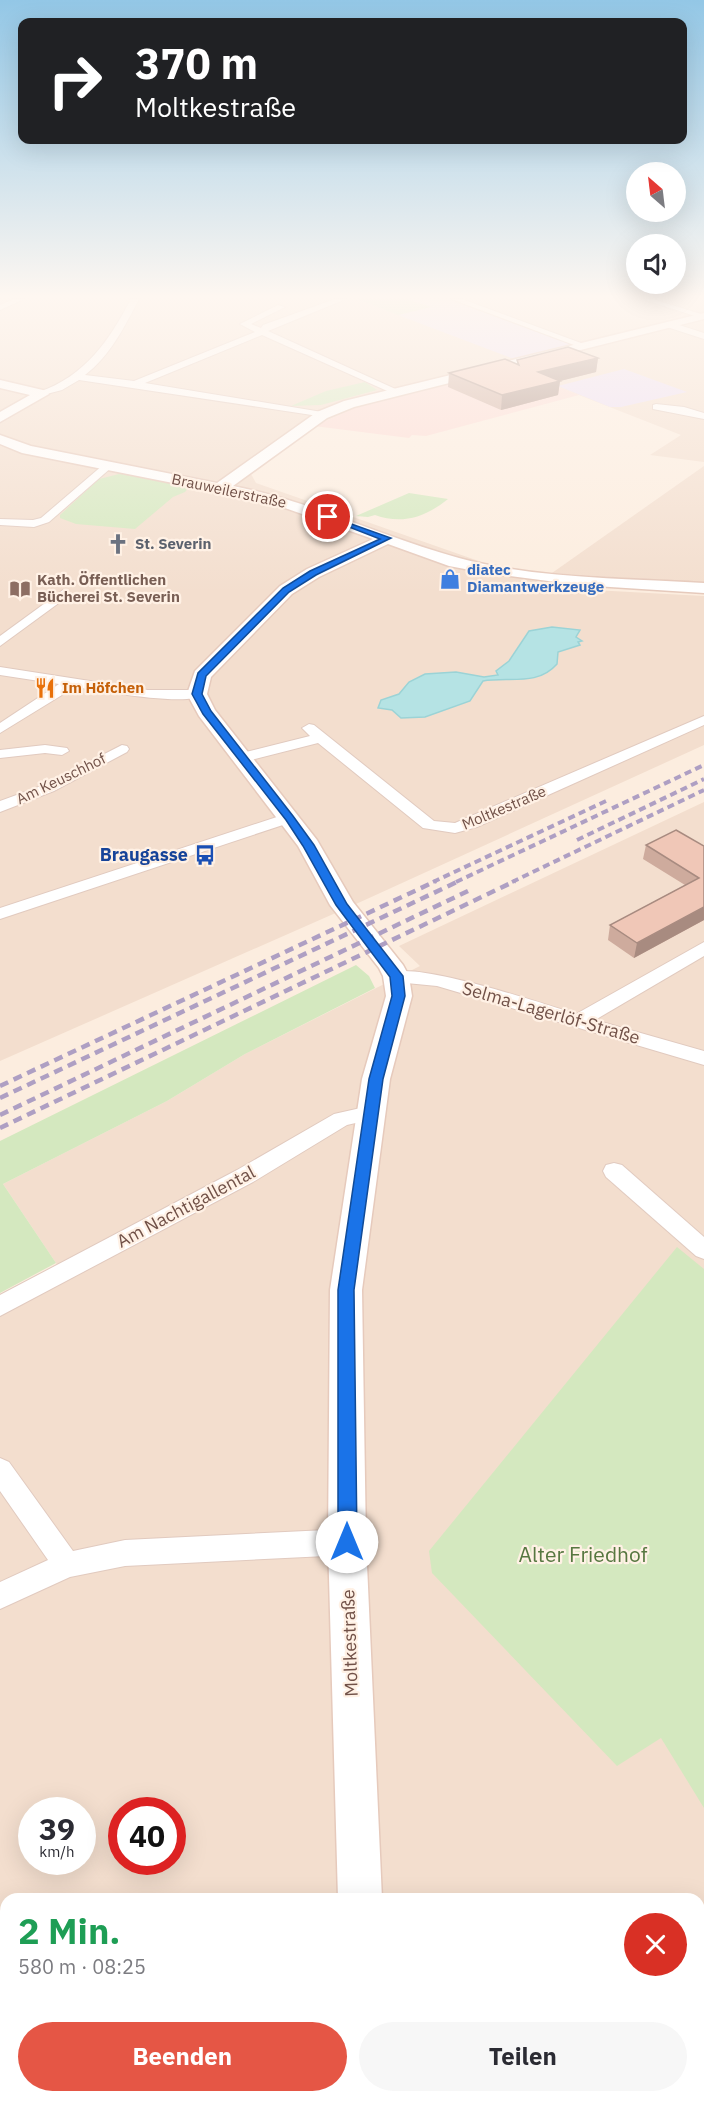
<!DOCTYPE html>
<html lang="de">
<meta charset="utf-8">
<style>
:root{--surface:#fff;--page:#f7f7f7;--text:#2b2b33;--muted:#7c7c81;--accent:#e55645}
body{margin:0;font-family:"IBM Plex Sans",sans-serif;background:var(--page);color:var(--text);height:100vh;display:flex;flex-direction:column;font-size:22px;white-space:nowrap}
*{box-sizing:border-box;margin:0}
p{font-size:20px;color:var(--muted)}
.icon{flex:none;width:33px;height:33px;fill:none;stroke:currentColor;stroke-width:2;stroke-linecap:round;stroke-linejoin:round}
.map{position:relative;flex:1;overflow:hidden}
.panel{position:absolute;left:0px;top:1893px;width:705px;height:210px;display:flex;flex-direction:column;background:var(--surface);border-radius:18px 18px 0 0;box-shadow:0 6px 24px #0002}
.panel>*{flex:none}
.guide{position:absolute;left:18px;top:18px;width:669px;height:126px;border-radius:12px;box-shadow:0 6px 24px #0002;background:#202124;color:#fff;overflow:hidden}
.needle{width:39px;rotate:332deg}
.buttons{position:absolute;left:626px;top:162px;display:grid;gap:12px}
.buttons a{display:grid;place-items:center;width:60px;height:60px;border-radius:50%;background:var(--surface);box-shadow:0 6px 24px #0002;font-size:30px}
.speed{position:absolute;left:18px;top:1797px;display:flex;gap:12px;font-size:30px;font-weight:700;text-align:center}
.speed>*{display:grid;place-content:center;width:78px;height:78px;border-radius:50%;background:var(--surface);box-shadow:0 6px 24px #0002;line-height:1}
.speed small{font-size:15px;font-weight:400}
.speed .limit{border:9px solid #d22;background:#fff;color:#111}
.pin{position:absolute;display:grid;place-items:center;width:51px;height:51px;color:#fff;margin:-26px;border:3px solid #fff;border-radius:50%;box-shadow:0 2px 6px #0007}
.me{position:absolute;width:66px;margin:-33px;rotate:0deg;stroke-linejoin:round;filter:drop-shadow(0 0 4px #0008)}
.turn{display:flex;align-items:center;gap:21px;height:126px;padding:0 18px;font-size:27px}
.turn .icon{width:78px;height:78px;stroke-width:2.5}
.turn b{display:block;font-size:42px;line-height:51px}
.round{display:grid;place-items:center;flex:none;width:63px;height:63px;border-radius:32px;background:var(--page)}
.headline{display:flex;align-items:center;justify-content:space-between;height:102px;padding:0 18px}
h1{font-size:36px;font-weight:800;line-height:45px;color:#1e9e55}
.cta{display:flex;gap:12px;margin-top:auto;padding:12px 18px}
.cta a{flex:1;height:69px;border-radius:36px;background:var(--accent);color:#fff;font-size:24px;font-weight:800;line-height:69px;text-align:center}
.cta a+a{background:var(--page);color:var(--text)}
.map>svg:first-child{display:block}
.residential{fill:#f3dece;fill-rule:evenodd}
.commercial{fill:#fcdad3}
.education{fill:#eadcf7}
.green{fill:#d4e8bf}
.water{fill:#b5e3e4;stroke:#9bd3d6;stroke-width:1.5}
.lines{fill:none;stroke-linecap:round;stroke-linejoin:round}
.street-casing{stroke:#e1cabf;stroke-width:2}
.secondary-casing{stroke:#e6cabc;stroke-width:3}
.street{fill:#fff;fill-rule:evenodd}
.secondary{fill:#fff;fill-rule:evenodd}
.rail-far1{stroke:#ae9fc3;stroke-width:4;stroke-dasharray:7 4.5;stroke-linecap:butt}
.rail{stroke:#ae9fc3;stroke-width:4.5;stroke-dasharray:9 6;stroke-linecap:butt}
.wall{fill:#ceab9d}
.shaded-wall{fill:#a88b80}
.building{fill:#f0c7b7;stroke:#a88b80;stroke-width:1.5}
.route{fill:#1a73e8;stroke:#114b97;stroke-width:1.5}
.labels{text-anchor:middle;stroke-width:4.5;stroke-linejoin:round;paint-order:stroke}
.far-street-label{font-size:15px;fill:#715148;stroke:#fff1e5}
.far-worship-label{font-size:15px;font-weight:bold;fill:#5b616d;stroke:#fff1e5;text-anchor:start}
.far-shop-label{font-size:15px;font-weight:bold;fill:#366cbe;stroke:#fff1e5;text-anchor:start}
.far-education-label{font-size:15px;font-weight:bold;fill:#785e54;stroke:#fff1e5;text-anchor:start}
.far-food-label{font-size:15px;font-weight:bold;fill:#c56008;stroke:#fff1e5;text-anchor:start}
.transit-label{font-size:18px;font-weight:bold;fill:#164399;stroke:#fff1e5;text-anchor:end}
.street-label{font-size:18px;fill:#715148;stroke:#fff1e5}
.near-park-label{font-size:21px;fill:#577740;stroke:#fff1e5}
</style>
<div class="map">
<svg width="704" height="2103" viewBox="0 0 704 2103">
<rect width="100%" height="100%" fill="#fceddf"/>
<g class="residential">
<polygon points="0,299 704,299 704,462 650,455 681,435 510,368 357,407 314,426 251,474 256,483 556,588 704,596 704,745 356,904 0,1061"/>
<polygon points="704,466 704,583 552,573"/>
<path d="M 704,802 L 704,2103 L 0,2103 L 0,1312 L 58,1266 L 3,1184 L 167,1101 L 245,1054 L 420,966 L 399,946 ZM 32,1810 L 82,1810 L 82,1862 L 32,1862 ZM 122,1810 L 172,1810 L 172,1862 L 122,1862 ZM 6,1899 L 699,1899 L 699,2097 L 6,2097 Z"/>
</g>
<polygon class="commercial" points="510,368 579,395 426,436 412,435 409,438 314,426 357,407"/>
<g class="education">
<polygon points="407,299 447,299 572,344 514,359 398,315 430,307"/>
<polygon points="624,369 687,392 621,407 610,407 558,386"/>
</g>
<g class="green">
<polygon points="357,299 407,299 431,307 398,315"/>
<polygon points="365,382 377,390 321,405 291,406 326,391"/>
<polygon points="123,473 190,486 185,492 173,497 135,529 76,524 60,518 60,515 99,479"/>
<path d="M 409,493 L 448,499 C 426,517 402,525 375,515 L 368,517 L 356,516 Z"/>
<polygon points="356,965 369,976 375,988 245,1054 167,1101 3,1184 56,1263 0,1293 0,1141"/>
<polygon points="677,1247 704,1269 704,1808 661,1738 617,1766 432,1573 429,1551"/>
</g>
<path class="water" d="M 552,627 L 580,630 L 576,637 L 582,641 L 578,642 L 580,645 L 558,652 L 557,664 C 537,687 508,676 483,681 L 470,701 L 425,717 L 401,718 L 392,710 L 378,708 L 381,700 L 399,694 L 409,682 L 425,674 L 456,672 L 484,677 L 498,675 L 496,671 L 509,661 L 529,631 Z"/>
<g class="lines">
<g class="street-casing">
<g id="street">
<polygon points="14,299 24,299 0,310 0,305"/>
<path d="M 131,299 L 139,299 C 125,326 110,356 85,375 L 134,381 L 255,332 L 240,324 L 278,305 L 285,307 L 251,324 L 261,328 L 263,325 L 335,299 L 346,299 L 268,331 L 402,392 L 394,394 L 262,335 L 145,383 L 322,412 L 327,415 L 325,417 L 79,380 L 62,390 L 39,396 L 39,392 C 85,376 109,341 131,299 Z"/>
<polygon points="451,299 462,299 589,346 582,348"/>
<polygon points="642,299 653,299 704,315 704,319"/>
<polygon points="670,322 704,333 704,339 667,327"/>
<polygon points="656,404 684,407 704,413 704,419 653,409 653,405"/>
<polygon points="103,465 112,467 49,522 34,527 0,525 0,519 33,520 41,518"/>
<polygon points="63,590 67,591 67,597 0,646 0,636"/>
<path d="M 0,667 L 148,690 L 197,690 L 204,694 C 191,708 96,690 75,687 L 0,733 L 0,723 L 59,684 L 0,675 Z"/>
<polygon points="704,716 704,725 477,827 455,833 423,828 318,743 243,762 235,757 238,754 310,736 302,728 309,724 314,725 434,821 455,823"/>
<polygon points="45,745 67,748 69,751 62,755 45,753 0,758 0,750"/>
<polygon points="122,745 127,746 129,749 127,752 54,791 0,812 0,801 44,785"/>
<polygon points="289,813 295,815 297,818 295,821 0,919 0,908"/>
<path d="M 704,942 L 704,956 L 595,1020 L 704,1051 L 704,1065 L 437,986 L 396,982 L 387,976 C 400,955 550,1006 576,1014 Z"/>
<polygon points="374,1105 381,1107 384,1112 381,1117 347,1125 253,1182 0,1316 0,1295 237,1170 334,1114"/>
<polygon points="614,1163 622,1165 704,1237 704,1259 696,1256 606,1177 603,1171 606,1165"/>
<polygon points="0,1458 9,1462 73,1551 125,1540 347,1529 357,1533 360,1542 357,1551 347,1555 125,1566 70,1577 0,1609 0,1582 48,1560 0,1491"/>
</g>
</g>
<g class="secondary-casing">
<g id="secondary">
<path d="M 704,313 L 704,319 L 354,407 L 327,418 L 233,486 C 311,501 382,537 459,558 C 535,579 625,578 704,583 L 704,593 L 579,585 L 486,573 L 449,566 L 388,544 L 319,577 L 292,594 L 211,677 L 207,694 L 215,710 L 317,840 L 353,902 L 403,965 L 409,976 L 412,996 L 390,1079 L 362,1290 L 366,1542 L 382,1899 L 338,1899 L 328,1542 L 330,1290 L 362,1079 L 386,996 L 383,976 L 379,968 L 330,905 L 298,846 L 199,716 L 187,694 L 195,671 L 280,586 L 307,569 L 373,539 L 268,502 L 22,453 L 0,444 L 0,435 L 31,446 L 217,483 L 317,412 L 344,401 Z"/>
<polygon points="0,380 47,391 49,394 0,422 0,412 30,395 0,388"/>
<polygon points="352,2097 400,2097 401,2103 351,2103"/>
</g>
</g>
<use href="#street" class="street"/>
<use href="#secondary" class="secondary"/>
<g class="rail-far1">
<polyline points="577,840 704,779"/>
<polyline points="433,882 606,801"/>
<polyline points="456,882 704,765"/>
<polyline points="512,882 704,790"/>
</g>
<g class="rail">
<polyline points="0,1086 436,881"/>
<polyline points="0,1098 459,881"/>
<polyline points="0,1115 468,891"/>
<polyline points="0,1128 515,881"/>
</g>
</g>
<g class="wall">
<polygon points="598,358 596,372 560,381 558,395 501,410 448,387 449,373 517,364 517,360"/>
<polygon points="646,845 704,846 704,920 634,958 608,940 610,925 685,885 643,859"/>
</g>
<g class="shaded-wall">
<polygon points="598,358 596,372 560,381 558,395 501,410 502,395 538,372"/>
<polygon points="704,907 704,920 634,958 637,943"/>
</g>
<g class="building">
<polygon points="568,347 598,358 538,372 560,381 502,395 449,373 505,359 519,365 517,360"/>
<polygon points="676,830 704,846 704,907 637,943 610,925 699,878 646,845"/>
</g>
<linearGradient id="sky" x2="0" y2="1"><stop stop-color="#93c7e6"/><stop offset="0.5" stop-color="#fef7f1"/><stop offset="1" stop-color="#fef7f1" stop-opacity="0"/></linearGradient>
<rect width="704" height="593" fill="url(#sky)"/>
<polygon class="route" points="326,515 391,538 316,575 289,592 206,676 202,694 211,711 293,816 314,845 347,904 403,976 405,996 383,1079 354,1290 357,1542 354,1548 347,1551 341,1548 338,1542 338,1290 369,1079 392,996 390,977 336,905 303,846 286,820 203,714 192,694 198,673 283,588 310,571 380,539 326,518"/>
<defs>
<g id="church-bare" transform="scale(1.62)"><path d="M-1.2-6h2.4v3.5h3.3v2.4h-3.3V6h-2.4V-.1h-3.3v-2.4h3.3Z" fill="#6b7280" stroke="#fff1e5" stroke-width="2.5" paint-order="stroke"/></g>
<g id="shop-bare" transform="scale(1.62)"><path d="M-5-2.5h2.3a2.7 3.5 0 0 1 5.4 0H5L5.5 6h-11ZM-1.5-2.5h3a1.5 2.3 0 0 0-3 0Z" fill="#3f7fe0" stroke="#fff1e5" stroke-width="2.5" paint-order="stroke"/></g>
<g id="library-bare" transform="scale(1.62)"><path d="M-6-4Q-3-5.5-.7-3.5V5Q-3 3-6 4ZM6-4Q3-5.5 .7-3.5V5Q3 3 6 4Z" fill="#8d6e63" stroke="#fff1e5" stroke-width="2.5" paint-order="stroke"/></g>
<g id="restaurant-bare" transform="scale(1.62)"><path d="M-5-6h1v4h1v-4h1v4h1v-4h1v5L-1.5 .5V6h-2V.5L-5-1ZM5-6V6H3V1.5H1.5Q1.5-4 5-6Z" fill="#e8710a" stroke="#fff1e5" stroke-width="2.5" paint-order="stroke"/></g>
<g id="bus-bare" transform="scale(1.62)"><path d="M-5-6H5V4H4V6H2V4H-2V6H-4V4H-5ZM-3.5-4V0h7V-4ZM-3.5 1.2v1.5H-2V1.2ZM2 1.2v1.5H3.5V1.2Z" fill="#1a4fb4" stroke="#fff1e5" stroke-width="2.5" paint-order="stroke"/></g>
</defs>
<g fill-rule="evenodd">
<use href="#church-bare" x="118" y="544"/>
<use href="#shop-bare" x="450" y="579"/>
<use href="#library-bare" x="20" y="589"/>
<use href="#restaurant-bare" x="45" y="688"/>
<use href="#bus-bare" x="205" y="855"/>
</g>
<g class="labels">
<g class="far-street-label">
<text transform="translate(229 491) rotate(12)" y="5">Brauweilerstraße</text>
<text transform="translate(61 779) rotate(-26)" y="5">Am Keuschhof</text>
<text transform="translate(504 808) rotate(-23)" y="5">Moltkestraße</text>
</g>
<g class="far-worship-label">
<text x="135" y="549">St. Severin</text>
</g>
<g class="far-shop-label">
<text x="467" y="575">diatec<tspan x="467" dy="17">Diamantwerkzeuge</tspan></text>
</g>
<g class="far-education-label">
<text x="37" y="585">Kath. Öffentlichen<tspan x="37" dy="17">Bücherei St. Severin</tspan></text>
</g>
<g class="far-food-label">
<text x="62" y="693">Im Höfchen</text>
</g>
<g class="transit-label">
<text x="188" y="861">Braugasse</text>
</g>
<g class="street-label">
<text transform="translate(551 1013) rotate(16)" y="6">Selma-Lagerlöf-Straße</text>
<text transform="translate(186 1207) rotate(-28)" y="6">Am Nachtigallental</text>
<text transform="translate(350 1643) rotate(-92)" y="6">Moltkestraße</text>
</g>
<g class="near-park-label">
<text x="583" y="1562">Alter Friedhof</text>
</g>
</g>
</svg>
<div class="buttons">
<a><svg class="needle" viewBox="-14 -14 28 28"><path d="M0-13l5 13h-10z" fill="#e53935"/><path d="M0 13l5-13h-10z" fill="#7c7c81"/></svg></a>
<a><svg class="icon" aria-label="sound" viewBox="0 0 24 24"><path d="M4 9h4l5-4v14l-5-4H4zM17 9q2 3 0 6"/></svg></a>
</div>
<div class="speed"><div>39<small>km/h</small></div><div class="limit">40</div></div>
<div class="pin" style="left:328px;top:517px;background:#d93025"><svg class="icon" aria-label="arrive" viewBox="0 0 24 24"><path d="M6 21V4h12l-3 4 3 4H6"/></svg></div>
<svg class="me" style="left:347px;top:1542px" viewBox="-20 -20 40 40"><circle r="19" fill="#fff"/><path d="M0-13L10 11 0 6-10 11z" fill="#1a73e8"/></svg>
<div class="guide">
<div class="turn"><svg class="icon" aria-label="right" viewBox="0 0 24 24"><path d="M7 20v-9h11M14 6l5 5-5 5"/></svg><div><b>370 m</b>Moltkestraße</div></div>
</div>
<section class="panel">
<div class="headline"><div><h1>2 Min.</h1><p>580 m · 08:25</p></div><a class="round" style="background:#d93025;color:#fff"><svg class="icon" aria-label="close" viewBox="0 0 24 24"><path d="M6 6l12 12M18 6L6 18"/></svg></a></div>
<div class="cta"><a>Beenden</a><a>Teilen</a></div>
</section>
</div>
